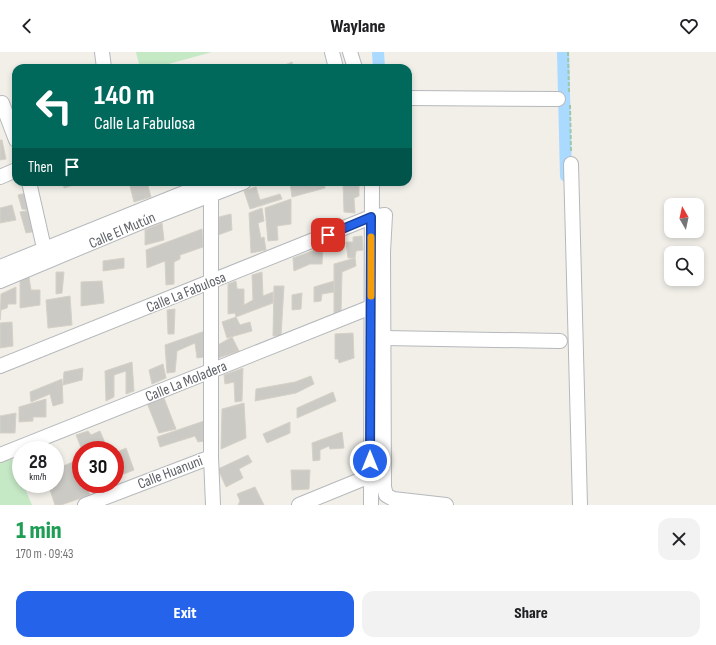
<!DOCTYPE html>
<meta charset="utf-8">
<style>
:root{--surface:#fff;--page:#f2f2f2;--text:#202124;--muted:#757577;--accent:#2563eb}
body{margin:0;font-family:"Sofia Sans Condensed",sans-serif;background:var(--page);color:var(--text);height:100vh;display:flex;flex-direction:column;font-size:15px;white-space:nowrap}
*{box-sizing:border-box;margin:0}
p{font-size:13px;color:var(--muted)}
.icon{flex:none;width:22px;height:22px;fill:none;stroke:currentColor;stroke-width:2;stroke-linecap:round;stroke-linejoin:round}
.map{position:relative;height:453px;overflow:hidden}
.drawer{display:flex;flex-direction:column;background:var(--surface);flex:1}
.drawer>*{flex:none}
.guide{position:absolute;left:12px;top:12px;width:400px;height:122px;border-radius:12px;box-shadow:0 2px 6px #0003;background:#00695c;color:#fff;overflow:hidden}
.needle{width:26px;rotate:351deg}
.fabs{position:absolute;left:664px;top:146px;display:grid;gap:8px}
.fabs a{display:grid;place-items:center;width:40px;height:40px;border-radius:8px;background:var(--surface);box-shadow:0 2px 6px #0003;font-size:20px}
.speed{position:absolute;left:12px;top:389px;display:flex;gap:8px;font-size:20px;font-weight:700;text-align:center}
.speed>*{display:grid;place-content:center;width:52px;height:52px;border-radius:50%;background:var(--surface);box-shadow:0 2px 6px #0003;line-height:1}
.speed small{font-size:10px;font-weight:400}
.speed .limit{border:6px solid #d22;background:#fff;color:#111}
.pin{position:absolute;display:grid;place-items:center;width:34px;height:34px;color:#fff;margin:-17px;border-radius:8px;box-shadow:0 2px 6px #0006}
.me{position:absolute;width:44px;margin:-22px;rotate:0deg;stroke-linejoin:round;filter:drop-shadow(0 0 3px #0008)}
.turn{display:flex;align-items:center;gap:14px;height:84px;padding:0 16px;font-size:18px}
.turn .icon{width:52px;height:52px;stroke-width:2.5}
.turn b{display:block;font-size:28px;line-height:34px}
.then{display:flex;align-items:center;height:38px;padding:0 16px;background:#0003;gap:8px;font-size:15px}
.round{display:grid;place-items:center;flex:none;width:42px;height:42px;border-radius:12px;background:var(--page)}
.overview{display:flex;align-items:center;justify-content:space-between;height:68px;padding:0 16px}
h1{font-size:24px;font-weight:800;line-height:30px;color:#1e9e55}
.cta{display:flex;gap:8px;margin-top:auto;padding:8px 16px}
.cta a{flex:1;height:46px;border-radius:12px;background:var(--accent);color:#fff;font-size:16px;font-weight:800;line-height:46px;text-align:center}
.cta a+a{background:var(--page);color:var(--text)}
header{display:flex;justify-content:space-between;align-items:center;height:52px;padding:0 16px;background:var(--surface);font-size:18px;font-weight:800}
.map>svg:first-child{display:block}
.green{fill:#c5e8c5}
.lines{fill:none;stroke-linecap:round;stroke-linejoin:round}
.canal{stroke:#aadaff;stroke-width:12}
.building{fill:#cccac5;stroke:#d6d1c6}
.minor-casing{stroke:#b5b8bc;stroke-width:16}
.path{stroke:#9cc7a9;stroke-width:2;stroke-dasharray:4 2;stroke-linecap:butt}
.minor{stroke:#fff;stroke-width:14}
.route-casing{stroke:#184099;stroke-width:10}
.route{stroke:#2563eb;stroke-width:7}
.slow{stroke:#f59e0b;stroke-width:7}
.labels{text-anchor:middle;stroke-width:3;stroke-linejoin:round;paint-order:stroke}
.street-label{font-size:15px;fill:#5f6368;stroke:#fff}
</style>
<header><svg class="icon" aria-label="back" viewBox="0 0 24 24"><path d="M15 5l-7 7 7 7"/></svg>Waylane<svg class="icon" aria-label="heart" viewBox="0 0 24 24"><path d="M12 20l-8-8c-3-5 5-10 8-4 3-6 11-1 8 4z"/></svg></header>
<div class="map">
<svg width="716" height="453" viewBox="0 0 716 453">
<rect width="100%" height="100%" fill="#f1efe8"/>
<g class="green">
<polygon points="136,0 212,0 154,16 140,16"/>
<polygon points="11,405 21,427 21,432 23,432 32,453 0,453 0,409"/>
</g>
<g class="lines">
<g class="canal">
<polyline points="378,0 379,16"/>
<polyline points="563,0 566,124"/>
</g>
</g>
<g class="building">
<polygon points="292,10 294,16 278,16"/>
<polygon points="0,88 2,88 6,107 0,108"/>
<polygon points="63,130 75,130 76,132 64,136"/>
<polygon points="129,130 147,130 151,145 134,150"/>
<polygon points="290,130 324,130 325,136 292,145"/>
<polygon points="353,130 359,130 359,144 354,146 355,161 344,160 343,132"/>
<polygon points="256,135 260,148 280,142 282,147 250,157 244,139"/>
<polygon points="26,141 31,158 22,157 18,143"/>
<polygon points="291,147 291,172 277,174 278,188 268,189 265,156"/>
<polygon points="12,153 16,168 0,171 0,156"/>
<polygon points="262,156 264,169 258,171 261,186 264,185 266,198 251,201 249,161"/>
<polygon points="31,158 37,179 26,181 20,160"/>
<polygon points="231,162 232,178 218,183 219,165"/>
<polygon points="162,171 164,188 145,193 145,178"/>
<polygon points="202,177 203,195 180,203 180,207 174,210 174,232 166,233 165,209 147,216 146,198"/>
<polygon points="362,184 363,198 356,199 355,206 348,206 346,190 353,190 353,185"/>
<polygon points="323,195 322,212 310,212 294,219 293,206"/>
<polygon points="124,206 124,216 103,219 103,209"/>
<polygon points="355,206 356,214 342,220 341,262 334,262 334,212"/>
<polygon points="56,220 64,220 62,241 56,242"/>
<polygon points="262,220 263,244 273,240 273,251 236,265 235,261 228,262 228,232 236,229 237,237 244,237 244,253 253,248 252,223"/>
<polygon points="29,225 31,238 40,238 40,253 20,256 20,227"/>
<polygon points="102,229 104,251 81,254 81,230"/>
<polygon points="334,229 334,240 322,242 321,249 314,250 314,235"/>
<polygon points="274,234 284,234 281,284 273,284"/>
<polygon points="16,235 16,252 8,252 7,256 1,258 0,268 1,242"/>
<polygon points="302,241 301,257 292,258 292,243"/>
<polygon points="70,244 72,273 48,276 46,248"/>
<polygon points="175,257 174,282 168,282 167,258"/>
<polygon points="236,265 240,273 250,270 252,279 227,286 222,270"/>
<polygon points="12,270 13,294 0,296 0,271"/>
<polygon points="205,279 204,305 197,306 195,291 177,299 175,320 167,321 165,293"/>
<polygon points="353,281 354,306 339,311 338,307 335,307 335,282"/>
<polygon points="232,285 239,299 218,306 216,294"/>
<polygon points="132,310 134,339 126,342 126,319 114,323 114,345 106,349 105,319"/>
<polygon points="163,312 166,326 152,332 149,318"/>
<polygon points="83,316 82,328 63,333 64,320"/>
<polygon points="243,316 242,349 235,350 234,330 225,332 224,323"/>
<polygon points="311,324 314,332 296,341 255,349 256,337 295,330"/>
<polygon points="62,327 63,351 53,354 50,342 31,350 30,340"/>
<polygon points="333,340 336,349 297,366 297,356"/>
<polygon points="164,346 176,377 159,381 147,351"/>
<polygon points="46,347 46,365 33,365 33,369 19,370 19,355"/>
<polygon points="244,351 246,386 221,397 222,357"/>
<polygon points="16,361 15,381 0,381 0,364"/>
<polygon points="204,369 204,389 198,390 195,384 160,395 157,385"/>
<polygon points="290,370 290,381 267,391 263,382"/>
<polygon points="88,379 91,383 100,379 108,398 82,398 76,383"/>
<polygon points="342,380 344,396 330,397 329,394 320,398 320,408 313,409 312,391"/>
<polygon points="126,396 134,418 116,425 115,401"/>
<polygon points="248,403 252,410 239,417 243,426 226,435 218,417"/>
<polygon points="76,409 81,421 81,432 85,432 90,443 61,453 55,453 48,432 55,432 55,417"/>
<polygon points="291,418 310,418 309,437 292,438"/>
<polygon points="255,435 264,453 238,453 240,449 237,442"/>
</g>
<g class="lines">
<g class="minor-casing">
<g id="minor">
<polyline points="102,0 104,16"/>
<polyline points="332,0 336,16"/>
<polyline points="350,0 355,16"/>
<polyline points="408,46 558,47"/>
<polyline points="2,51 16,88"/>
<polyline points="571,112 580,453"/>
<polyline points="0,125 16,118"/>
<polyline points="29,130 44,196"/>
<polyline points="211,144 211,405 213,453"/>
<polyline points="0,215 211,130"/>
<polyline points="0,229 146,168 244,130"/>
<polyline points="384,286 560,289"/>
<polyline points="0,314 371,165 385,163 383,200 384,435 386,443 393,447 446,453"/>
<polyline points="0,403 371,255"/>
<polyline points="85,453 211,405"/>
<polyline points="299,453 370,424"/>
<polyline points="371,453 372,130"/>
</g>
</g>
<g class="path">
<polyline points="568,0 569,41"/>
<polyline points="570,53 571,100"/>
</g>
<use href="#minor" class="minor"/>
</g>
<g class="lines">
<g class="route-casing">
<polyline id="route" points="328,183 371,165 370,409"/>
</g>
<use href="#route" class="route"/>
<polyline class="slow" points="371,185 371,244"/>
</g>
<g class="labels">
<g class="street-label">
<text transform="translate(122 178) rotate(-23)" y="5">Calle El Mutún</text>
<text transform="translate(186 240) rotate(-22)" y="5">Calle La Fabulosa</text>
<text transform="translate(186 329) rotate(-22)" y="5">Calle La Moladera</text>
<text transform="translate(170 420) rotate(-21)" y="5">Calle Huanuni</text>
</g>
</g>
</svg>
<div class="fabs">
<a><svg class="needle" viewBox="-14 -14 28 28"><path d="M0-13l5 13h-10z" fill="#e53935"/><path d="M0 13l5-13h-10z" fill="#757577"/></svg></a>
<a><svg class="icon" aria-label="search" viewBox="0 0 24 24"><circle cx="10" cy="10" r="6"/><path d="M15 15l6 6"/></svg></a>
</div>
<div class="speed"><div>28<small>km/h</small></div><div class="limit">30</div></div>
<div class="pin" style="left:328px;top:183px;background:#d93025"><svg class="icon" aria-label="arrive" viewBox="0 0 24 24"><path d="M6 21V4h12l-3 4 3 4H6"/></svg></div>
<svg class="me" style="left:370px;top:409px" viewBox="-20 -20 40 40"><circle r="17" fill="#2563eb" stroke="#fff" stroke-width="3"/><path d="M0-11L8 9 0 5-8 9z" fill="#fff"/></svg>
<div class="guide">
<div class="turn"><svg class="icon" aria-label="left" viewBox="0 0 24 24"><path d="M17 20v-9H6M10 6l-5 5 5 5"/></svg><div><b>140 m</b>Calle La Fabulosa</div></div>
<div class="then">Then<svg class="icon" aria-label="arrive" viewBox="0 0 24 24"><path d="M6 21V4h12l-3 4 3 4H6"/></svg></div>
</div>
</div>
<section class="drawer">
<div class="overview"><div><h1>1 min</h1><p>170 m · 09:43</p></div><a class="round"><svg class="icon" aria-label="close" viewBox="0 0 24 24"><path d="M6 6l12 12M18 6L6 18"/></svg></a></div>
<div class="cta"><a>Exit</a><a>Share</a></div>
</section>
